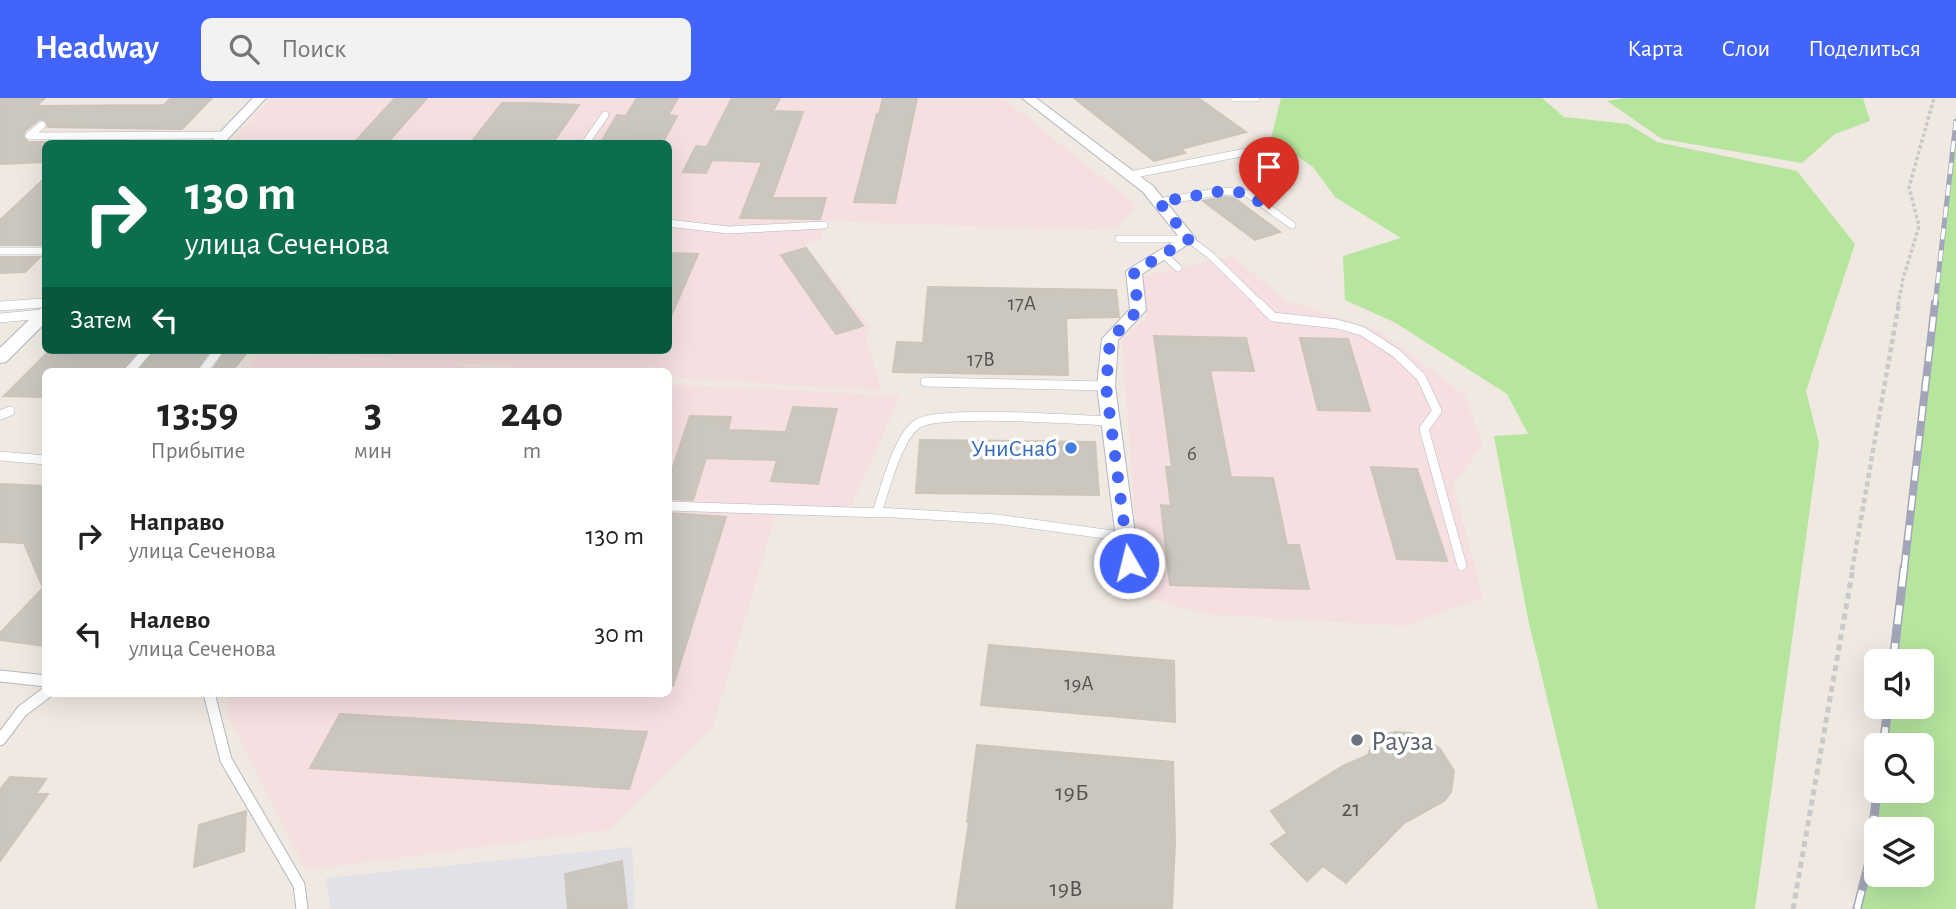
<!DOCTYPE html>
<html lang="ru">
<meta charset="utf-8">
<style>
:root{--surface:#fff;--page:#f2f2f2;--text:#222;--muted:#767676;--accent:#4264fb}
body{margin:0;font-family:"Alegreya Sans",sans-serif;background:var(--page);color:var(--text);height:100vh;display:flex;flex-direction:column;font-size:26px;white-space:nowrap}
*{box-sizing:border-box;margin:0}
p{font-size:23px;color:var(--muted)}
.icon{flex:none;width:38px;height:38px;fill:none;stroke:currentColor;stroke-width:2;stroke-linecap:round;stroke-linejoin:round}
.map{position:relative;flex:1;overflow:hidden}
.sheet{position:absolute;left:42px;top:270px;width:630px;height:329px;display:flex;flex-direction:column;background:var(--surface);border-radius:10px;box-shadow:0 7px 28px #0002}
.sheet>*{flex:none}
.banner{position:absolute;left:42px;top:42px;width:630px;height:214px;border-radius:10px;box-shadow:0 7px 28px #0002;background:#0b6e4f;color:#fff;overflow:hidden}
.controls{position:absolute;left:1864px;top:551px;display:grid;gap:14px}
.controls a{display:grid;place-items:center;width:70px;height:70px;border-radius:10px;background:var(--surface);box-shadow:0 7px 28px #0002;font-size:35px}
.pin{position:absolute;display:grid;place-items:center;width:60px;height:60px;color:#fff;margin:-72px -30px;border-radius:50% 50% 50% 0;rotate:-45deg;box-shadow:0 0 7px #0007}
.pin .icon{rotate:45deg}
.me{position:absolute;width:77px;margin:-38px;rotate:352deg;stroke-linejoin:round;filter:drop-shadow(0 0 5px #0008)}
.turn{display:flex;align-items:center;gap:24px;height:147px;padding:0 28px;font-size:32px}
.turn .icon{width:91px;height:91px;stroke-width:2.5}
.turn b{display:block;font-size:49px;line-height:60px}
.then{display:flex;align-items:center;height:66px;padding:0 28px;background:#0003;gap:14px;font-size:26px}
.eta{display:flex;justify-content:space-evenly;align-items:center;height:119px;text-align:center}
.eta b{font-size:42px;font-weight:600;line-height:49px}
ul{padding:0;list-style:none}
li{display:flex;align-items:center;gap:21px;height:98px;padding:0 28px}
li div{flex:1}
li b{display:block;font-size:26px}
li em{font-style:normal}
header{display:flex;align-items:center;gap:42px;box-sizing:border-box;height:98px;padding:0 35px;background:var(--accent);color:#fff}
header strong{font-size:33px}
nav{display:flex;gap:38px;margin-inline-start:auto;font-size:24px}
.search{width:490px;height:63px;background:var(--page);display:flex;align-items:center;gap:18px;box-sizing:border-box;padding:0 24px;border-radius:10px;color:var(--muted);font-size:26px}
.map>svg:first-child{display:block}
.industrial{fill:#e3e1e8}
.medical{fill:#f5dfe0}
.green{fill:#b6e59e;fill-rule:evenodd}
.building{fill:#cbc7bf;stroke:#cbc5ba;stroke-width:2}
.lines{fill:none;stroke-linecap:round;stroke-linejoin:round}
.lane-far2-casing{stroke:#b4b7c1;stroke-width:8}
.lane-far1-casing{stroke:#b4b7c1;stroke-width:10}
.lane-casing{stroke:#b4b7c1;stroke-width:13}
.street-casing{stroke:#b4b7c1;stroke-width:2}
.path-far2{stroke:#c9c9c9;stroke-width:3.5;stroke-dasharray:3.5 2.5;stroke-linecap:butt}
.path-far1{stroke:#c9c9c9;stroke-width:4.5;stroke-dasharray:5 3.5;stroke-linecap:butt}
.path{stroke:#c9c9c9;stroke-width:5;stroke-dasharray:6 4.5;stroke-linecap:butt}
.lane-far2{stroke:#fff;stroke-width:7}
.lane-far1{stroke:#fff;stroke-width:9}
.lane{stroke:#fff;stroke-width:11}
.street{fill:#fff;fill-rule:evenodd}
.rail-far2-casing{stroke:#a3a6b8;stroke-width:5}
.rail-far1-casing{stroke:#a3a6b8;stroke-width:8}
.rail-casing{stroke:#a3a6b8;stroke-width:9}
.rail-far2{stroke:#fff;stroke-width:3.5;stroke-dasharray:11;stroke-linecap:butt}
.rail-far1{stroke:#fff;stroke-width:5;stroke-dasharray:15;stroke-linecap:butt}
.rail{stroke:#fff;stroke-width:6;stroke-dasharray:19;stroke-linecap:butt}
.route{stroke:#4264fb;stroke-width:12;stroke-dasharray:0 21.6}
.shop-dot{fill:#3f7fe0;stroke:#fff;stroke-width:2.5}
.worship-dot{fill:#6b7280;stroke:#fff;stroke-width:2.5}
.labels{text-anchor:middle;stroke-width:7;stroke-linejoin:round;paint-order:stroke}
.number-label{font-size:21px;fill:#555452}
.shop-label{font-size:24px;fill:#366cbe;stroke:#fff;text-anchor:end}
.near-number-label{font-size:24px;fill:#555452}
.near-worship-label{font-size:28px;fill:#5b616d;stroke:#fff;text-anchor:start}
</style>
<header>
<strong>Headway</strong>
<div class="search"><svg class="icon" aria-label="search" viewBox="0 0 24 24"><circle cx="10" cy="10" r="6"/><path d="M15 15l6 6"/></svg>Поиск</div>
<nav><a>Карта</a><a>Слои</a><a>Поделиться</a></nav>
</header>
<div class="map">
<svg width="1956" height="811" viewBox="0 0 1956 811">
<rect width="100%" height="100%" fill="#efe9e1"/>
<polygon class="industrial" points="632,749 635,811 331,811 326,780"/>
<g class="medical">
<polygon points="272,0 1003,0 1136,107 1118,129 1092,132 825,123 821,141 805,146 870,229 865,239 882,293 669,279 668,273 570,273 444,265 506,273 243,273 258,256 408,263 248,252 668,252 668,46 229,46"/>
<polygon points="1233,158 1284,202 1380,233 1465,297 1482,347 1453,387 1483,500 1404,528 1204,516 1141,497 1122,242 1146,220 1143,178"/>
<polygon points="669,286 900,298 848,415 777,412 713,628 609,732 306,772 228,617 227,595 668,595"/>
</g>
<g class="green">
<polygon points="1281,0 1542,0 1564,19 1628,26 1657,44 1797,73 1855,146 1806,293 1819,345 1755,811 1598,811 1528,521 1494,338 1528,336 1507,296 1394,224 1345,202 1343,158 1401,140 1335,99 1313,69 1271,40"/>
<polygon points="1625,0 1863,0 1870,23 1835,36 1802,65 1662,41 1607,3"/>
<path d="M 1956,23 L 1956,811 L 1857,811 L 1869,764 L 1877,693 L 1922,693 L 1922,648 L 1883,647 L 1888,609 L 1922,609 L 1922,564 L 1893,563 ZM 1876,732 L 1922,732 L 1922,777 L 1876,777 Z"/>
</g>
<g class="building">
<polygon points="0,0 45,0 36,8 164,7 171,0 212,0 182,31 48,29 46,23 40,21 25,33 23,39 28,44 46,44 46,64 0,66"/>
<polygon points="395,0 427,0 386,46 353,46"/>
<polygon points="637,0 678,0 668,17 677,18 662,46 600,46 617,17 626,18"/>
<polygon points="732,0 780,0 773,13 803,14 772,100 826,100 820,121 740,120 762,64 712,62 706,75 683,74 696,48 707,49"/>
<polygon points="883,0 917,0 895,105 854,104 877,16 879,16"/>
<polygon points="1074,0 1198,0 1246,34 1181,51 1185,55 1154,63"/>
<polygon points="502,5 528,5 579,7 552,46 470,46"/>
<polygon points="46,79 46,147 0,147 0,122"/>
<polygon points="1222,99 1234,100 1280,134 1255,142 1203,103"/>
<polygon points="806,150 863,228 836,236 781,157"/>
<polygon points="668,155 698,156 668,225"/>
<polygon points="0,159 40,159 25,174 0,175"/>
<polygon points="928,189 1116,192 1119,219 1066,220 1068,277 893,274 897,244 923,245"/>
<polygon points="1154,238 1246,240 1254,273 1210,272 1231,379 1273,380 1287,447 1299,447 1309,491 1170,487 1161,407 1171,408 1166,369 1172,369"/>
<polygon points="1300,240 1348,241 1370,313 1318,312"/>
<polygon points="50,252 139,252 122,273 46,273 46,299 4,298"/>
<polygon points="155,252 210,252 196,273 138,273"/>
<polygon points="226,252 249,252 232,273 212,273"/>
<polygon points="793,309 837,311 818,386 771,383 777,362 706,360 693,402 668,401 668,384 690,318 731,319 728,332 786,334"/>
<polygon points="920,342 1095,344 1099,397 916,395"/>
<polygon points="1371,369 1417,371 1447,463 1397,461"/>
<polygon points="0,386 46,388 46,548 0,542 0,535 43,490 24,445 0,444"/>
<polygon points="668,415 726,419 673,588 668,587"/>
<polygon points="989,547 1174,563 1175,624 981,607"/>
<polygon points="340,616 647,634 629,691 310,670"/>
<polygon points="1395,634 1411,635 1426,641 1440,651 1454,673 1451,694 1444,703 1404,725 1346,785 1323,768 1307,783 1271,746 1287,735 1271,713 1343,668 1368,657 1372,646 1382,638"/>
<polygon points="977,647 1173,664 1175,744 1172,811 956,811 969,724 967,724"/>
<polygon points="10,679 46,681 36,696 48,696 0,763 0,692"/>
<polygon points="246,713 244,753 194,769 199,727"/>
<polygon points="622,763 627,811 568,811 565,776"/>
</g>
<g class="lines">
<g class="lane-far2-casing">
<g id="lane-far2">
<polyline points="1234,0 1256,0"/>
<polyline points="42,27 29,38 223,37"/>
<polyline points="585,46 605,17"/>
<polyline points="1130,77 1246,54"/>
<polyline points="1159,104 1222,93 1247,95 1292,127"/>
<polyline points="668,125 728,132 824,127"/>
<polyline points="1119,141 1189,141 1210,157 1261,207"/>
<polyline points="0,153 46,153"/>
<polyline points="1163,156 1178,170"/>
<polyline points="16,207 46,205"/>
</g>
</g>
<g class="lane-far1-casing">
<g id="lane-far1">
<polyline points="1259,205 1273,219 1337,226 1362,233 1396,255 1421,279 1437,313 1424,331 1462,468"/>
<polyline points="0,208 43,205"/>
<polyline points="0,220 43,216"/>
<polyline points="129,273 148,252"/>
<polyline points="203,273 219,252"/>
<polyline points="925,284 1106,288"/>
<polyline points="0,317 10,313"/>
<path d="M 1111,323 C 1078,322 939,311 917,326 C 897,340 885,392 877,414 L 997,421 L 1126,439"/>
<polyline points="0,358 46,362"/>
<polyline points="668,408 881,415"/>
</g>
</g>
<g class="lane-casing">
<g id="lane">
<polyline points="0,578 46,583"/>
<polyline points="209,595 226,662 299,787 302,811"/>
<polyline points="0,642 22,613 46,595"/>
</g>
</g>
<g class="street-casing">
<g id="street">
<polygon points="253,0 266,0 223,46 209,46"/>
<polygon points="1022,0 1036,0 1153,88 1196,141 1142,176 1146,212 1118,242 1115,288 1139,465 1136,470 1129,473 1122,470 1119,465 1097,288 1102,241 1130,211 1126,174 1129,171 1180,140 1143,94"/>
<polygon points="46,209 46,224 6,264 0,265 0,250 40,211"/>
</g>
</g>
<polyline class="path-far2" points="1898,207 1903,181 1919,128 1909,89 1934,0"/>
<polyline class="path-far1" points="1852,472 1899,205"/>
<polyline class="path" points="1793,811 1853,470"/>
<use href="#lane-far2" class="lane-far2"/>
<use href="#lane-far1" class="lane-far1"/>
<use href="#lane" class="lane"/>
<use href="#street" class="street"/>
<g class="rail-far2-casing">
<polyline id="rail-far2" points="1935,207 1956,23"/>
</g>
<g class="rail-far1-casing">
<polyline id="rail-far1" points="1904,472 1935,205"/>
</g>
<g class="rail-casing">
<g id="rail">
<polyline points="1893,564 1904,470"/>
<polyline points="1883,648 1888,609"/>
<polyline points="1857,811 1869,764 1877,693"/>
</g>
</g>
<use href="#rail-far2" class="rail-far2"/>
<use href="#rail-far1" class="rail-far1"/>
<use href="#rail" class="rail"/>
</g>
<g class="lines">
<polyline class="route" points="1129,465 1106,288 1110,242 1138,212 1134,174 1189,141 1159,104 1222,93 1247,95 1269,111"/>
</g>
<circle class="shop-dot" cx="1071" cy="350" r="7"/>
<circle class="worship-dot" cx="1357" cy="642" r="7"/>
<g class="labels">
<g class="number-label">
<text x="1022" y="212">17А</text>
<text x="981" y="268">17В</text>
<text x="1192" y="362">6</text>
<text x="1079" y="592">19А</text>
</g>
<g class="shop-label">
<text x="1057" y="358">УниСнаб</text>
</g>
<g class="near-number-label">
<text x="1072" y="702">19Б</text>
<text x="1351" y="718">21</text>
<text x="1066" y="798">19В</text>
</g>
<g class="near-worship-label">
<text x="1371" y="652">Рауза</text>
</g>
</g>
</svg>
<div class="controls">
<a><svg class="icon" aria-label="sound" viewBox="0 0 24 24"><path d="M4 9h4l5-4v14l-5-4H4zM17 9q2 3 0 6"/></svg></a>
<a><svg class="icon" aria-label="search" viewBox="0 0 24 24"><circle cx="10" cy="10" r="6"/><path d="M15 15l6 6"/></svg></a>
<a><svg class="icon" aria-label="layers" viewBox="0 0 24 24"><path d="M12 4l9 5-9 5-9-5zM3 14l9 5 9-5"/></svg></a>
</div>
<div class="pin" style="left:1269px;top:111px;background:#d93025"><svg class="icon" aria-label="arrive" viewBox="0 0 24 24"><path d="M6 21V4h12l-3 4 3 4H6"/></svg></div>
<svg class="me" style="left:1129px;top:465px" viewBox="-20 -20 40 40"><circle r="17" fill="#4264fb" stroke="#fff" stroke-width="3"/><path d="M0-11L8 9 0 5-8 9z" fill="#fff"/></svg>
<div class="banner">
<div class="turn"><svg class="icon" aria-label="right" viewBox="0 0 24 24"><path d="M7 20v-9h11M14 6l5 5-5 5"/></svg><div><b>130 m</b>улица Сеченова</div></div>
<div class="then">Затем<svg class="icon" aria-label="left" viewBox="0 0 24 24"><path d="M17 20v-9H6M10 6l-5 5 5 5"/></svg></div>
</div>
<section class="sheet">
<div class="eta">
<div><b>13:59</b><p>Прибытие</p></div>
<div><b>3</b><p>мин</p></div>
<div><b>240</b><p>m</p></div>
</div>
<ul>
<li><svg class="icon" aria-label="right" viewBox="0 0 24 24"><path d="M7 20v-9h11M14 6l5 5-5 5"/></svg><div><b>Направо</b><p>улица Сеченова</p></div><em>130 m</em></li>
<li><svg class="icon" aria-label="left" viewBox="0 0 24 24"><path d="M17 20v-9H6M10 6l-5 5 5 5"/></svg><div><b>Налево</b><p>улица Сеченова</p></div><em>30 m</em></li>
</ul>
</section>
</div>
